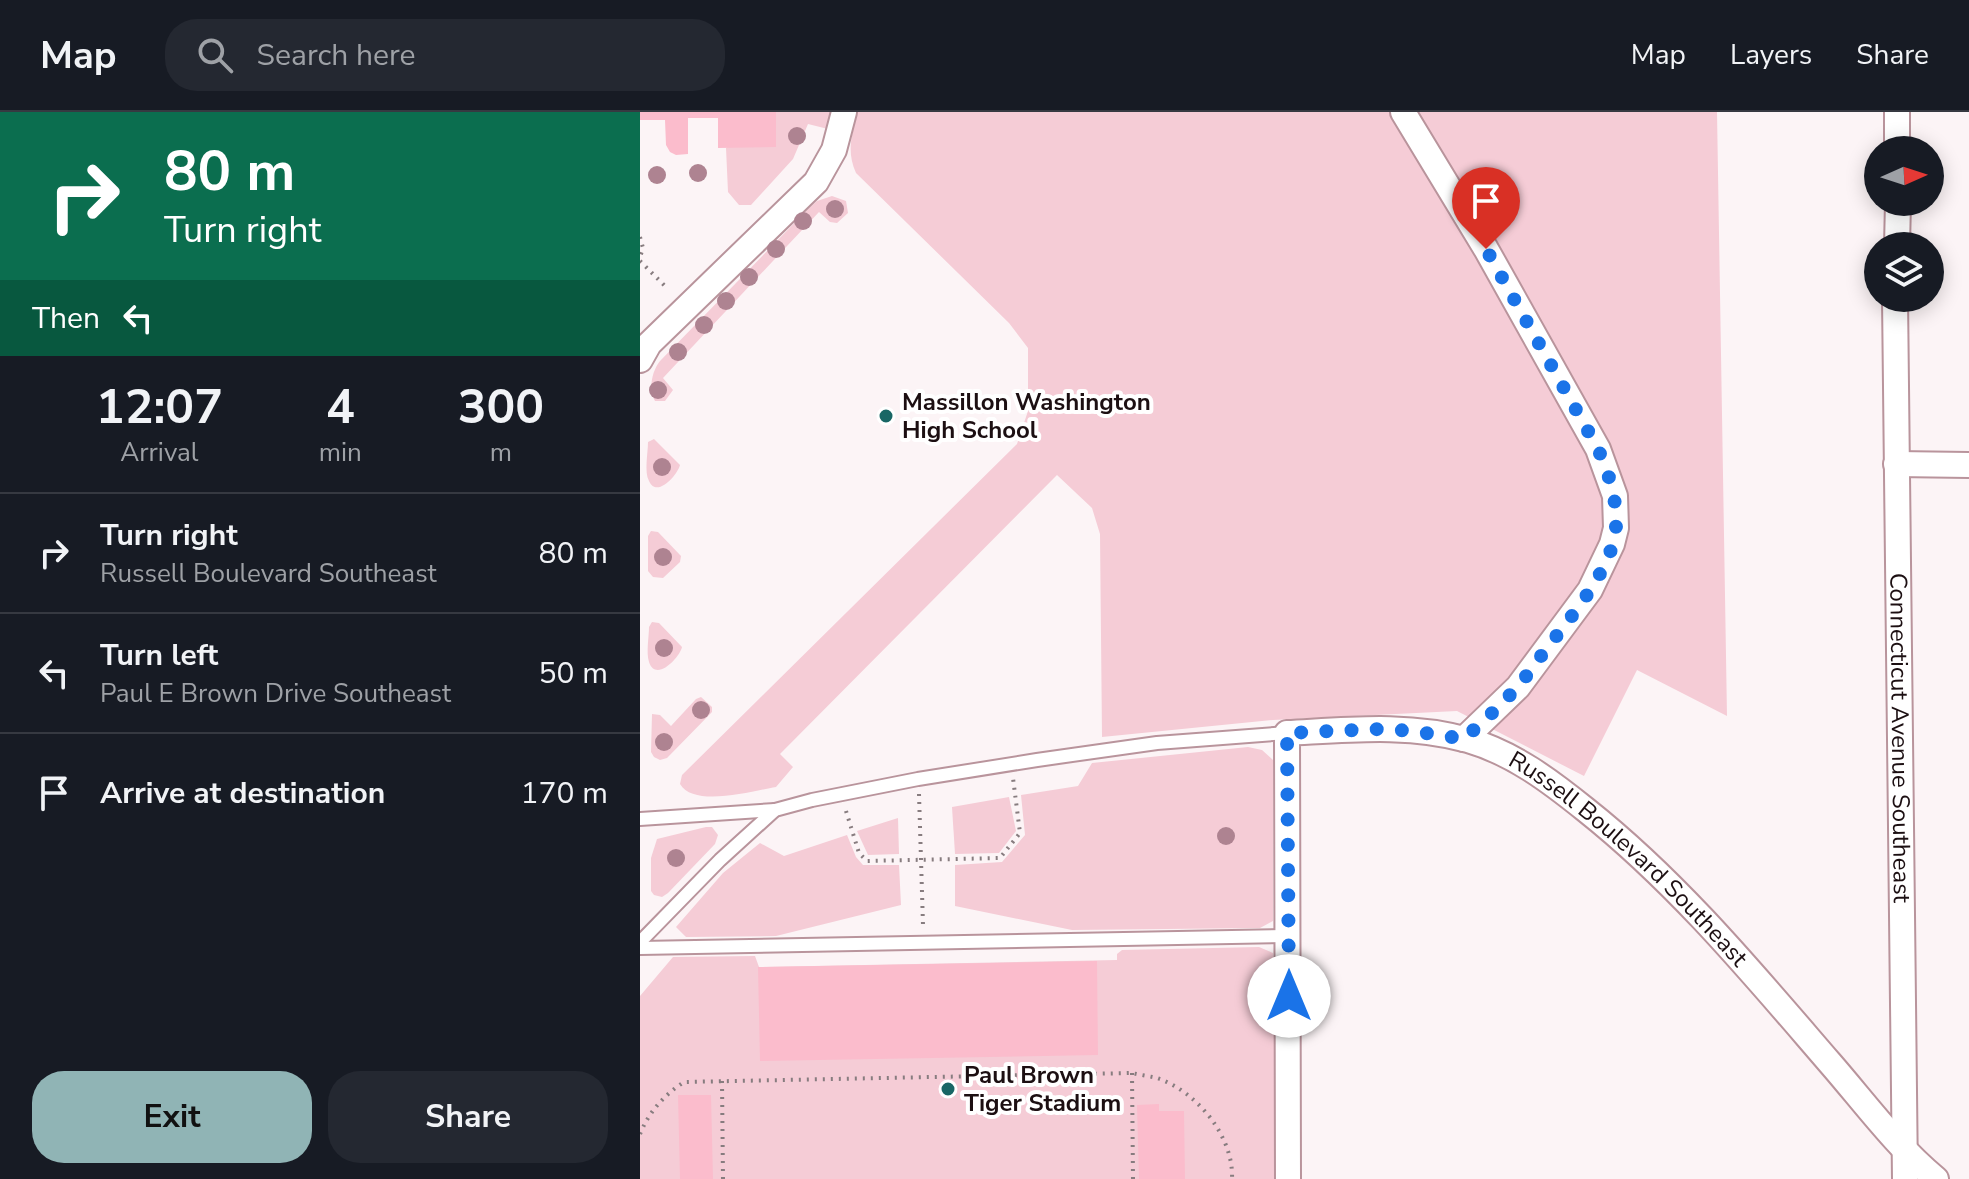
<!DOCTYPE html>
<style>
:root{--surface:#171b24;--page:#242831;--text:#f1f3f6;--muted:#9ea1a6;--line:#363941;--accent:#90b4b5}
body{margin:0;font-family:"Nunito Sans",sans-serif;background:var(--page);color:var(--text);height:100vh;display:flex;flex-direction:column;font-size:30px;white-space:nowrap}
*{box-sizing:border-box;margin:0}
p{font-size:26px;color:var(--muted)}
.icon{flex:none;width:44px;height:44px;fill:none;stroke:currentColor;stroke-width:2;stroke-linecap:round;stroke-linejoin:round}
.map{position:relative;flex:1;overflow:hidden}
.drawer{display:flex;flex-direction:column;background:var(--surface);width:640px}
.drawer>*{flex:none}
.top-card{background:#0b6e4f;color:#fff;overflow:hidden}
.needle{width:52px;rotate:87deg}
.tools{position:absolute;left:1224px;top:24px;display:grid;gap:16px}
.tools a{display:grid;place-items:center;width:80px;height:80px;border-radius:50%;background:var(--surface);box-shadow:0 4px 20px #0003;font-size:40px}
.pin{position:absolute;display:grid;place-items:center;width:68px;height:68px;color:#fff;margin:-82px -34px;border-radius:50% 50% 50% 0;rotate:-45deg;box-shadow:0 0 8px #0007}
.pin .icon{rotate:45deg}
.me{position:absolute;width:88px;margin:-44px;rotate:0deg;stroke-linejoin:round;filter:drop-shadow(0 0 6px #0008)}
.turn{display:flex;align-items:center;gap:28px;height:168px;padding:0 32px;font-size:36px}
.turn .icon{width:104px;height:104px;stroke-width:2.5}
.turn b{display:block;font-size:56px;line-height:68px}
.then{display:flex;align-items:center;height:76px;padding:0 32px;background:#0003;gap:16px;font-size:30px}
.eta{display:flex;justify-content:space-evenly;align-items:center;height:136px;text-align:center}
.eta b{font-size:48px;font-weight:700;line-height:56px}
.action{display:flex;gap:16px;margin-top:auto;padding:16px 32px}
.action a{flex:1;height:92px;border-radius:32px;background:var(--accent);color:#111;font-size:32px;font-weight:700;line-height:92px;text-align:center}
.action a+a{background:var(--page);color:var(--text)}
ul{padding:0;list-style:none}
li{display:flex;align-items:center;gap:24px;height:120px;padding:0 32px;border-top:2px solid var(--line)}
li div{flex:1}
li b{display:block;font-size:30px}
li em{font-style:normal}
header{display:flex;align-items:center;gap:48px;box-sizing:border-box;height:112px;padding:0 40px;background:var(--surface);border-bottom:2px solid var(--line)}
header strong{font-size:38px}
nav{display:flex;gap:44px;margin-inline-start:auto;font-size:28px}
.search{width:560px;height:72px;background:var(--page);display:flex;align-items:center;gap:20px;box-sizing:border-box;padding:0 28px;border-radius:32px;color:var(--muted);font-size:30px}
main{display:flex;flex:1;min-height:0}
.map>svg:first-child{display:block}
.green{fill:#f5ccd6}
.building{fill:#fbbccc}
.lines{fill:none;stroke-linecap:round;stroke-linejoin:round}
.service-casing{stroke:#b9949c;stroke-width:16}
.minor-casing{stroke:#b9949c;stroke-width:28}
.path{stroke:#877c7f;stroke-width:4;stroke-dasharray:2 6;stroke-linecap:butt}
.service{stroke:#fff;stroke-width:12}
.minor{stroke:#fff;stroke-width:24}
.tree{fill:#ae8391}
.route{stroke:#1a73e8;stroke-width:14;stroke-dasharray:0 25.2}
.poi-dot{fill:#196665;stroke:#fff;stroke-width:3}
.labels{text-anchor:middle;stroke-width:8;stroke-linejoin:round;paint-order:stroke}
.poi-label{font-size:24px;font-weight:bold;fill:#1c0f12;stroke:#fff;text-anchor:start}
.street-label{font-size:24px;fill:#1c0f12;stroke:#fff}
</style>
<header>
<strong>Map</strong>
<div class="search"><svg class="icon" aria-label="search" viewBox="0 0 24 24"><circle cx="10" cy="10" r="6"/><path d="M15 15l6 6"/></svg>Search here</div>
<nav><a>Map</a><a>Layers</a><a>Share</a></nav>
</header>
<main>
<section class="drawer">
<div class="top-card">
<div class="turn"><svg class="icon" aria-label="right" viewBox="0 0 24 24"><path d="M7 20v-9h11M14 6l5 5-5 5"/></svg><div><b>80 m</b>Turn right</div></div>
<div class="then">Then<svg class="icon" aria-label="left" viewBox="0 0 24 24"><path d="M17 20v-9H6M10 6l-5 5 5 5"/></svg></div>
</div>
<div class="eta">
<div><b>12:07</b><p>Arrival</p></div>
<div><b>4</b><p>min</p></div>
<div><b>300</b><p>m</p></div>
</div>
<ul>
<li><svg class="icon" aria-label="right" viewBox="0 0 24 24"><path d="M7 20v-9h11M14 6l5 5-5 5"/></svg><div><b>Turn right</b><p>Russell Boulevard Southeast</p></div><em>80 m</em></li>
<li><svg class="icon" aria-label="left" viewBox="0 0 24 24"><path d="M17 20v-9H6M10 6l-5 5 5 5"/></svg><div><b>Turn left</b><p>Paul E Brown Drive Southeast</p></div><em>50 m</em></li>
<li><svg class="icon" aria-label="arrive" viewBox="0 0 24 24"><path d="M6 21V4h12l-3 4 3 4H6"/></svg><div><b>Arrive at destination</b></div><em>170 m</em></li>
</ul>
<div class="action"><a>Exit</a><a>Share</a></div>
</section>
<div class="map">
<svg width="1329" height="1067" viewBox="0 0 1329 1067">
<rect width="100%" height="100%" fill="#fcf4f6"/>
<g class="green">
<polygon points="136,0 191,0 188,17 168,12 153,47 111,93 99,93 88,80 86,36"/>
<path d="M 218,0 L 1077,0 L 1087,604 L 997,558 L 944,664 L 817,599 L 633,608 L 462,625 L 460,422 L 452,396 L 417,363 L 140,642 L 153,655 L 136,675 C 112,679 54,696 40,672 L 42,663 L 377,332 L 388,299 L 388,236 L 369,211 L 216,61 C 206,39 212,22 218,0 Z"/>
<path d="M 192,84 L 206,89 L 208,101 L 197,111 L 190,110 L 179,100 L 23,266 L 33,278 L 25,289 L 15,289 C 8,277 12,259 20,249 L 168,97 L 177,89 Z"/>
<path d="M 14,327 L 40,353 C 38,362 17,387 9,369 C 4,360 8,341 8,330 Z"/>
<polygon points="11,419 18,420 41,444 40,450 23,466 13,465 8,459 8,424"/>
<path d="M 12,510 L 19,511 L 42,535 C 40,545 16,571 9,550 C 6,540 9,525 9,515 Z"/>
<polygon points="61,585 72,595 72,600 27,646 20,648 14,645 11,640 12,602 20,603 31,614 56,587"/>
<polygon points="608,635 622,638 633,648 633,809 620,816 432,818 315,794 315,753 362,750 385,723 381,683 438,674 452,651"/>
<polygon points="369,685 376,719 359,741 315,742 312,695"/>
<polygon points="258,706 259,742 228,743 217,719"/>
<polygon points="66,715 72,715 78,723 75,732 28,781 22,785 14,783 11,779 11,746 17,727"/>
<polygon points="207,723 216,745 223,753 259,753 261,793 136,824 46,825 36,815 83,761 120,731 144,744"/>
<polygon points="619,835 633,841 637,1067 0,1067 0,884 33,845 115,844 119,855 477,848 477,842 482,838"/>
</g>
<g class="building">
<polygon points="0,0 136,0 136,35 78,36 78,6 48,6 48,42 36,43 30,40 26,33 25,8 0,8"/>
<polygon points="457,849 458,943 120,949 118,855"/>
<polygon points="38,983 71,983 73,1067 40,1067"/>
<polygon points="519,992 519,999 544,999 545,1067 499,1067 497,993"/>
</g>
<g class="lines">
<g class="service-casing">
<g id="service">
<polyline points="0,707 135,698"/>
<polyline points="0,830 80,748 135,698 172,688 278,667 397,648 517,631 647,621"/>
<polyline points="0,836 649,824"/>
</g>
</g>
<g class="minor-casing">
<g id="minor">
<polyline points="763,0 846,137 958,337 975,384 976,416 972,432 950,478 878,575 824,627"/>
<polyline points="1257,0 1257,38"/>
<polyline points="1257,134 1258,90"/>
<path id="s1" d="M 1255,186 L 1265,1067"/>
<polyline points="0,248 9,232 176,70 194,38 204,0"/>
<polyline points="1256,352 1329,353"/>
<path id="s2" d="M 648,1067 L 647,621 C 706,618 769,611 828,628 C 873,641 910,669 946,698 C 1038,771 1114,863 1190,951 C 1224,990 1256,1034 1296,1067"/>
</g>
</g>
<g class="path">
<polyline points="0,125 3,136 0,145"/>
<polyline points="0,149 27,176"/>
<polyline points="279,682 283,813"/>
<polyline points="206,699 219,741 227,749 360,746 380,721 373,666"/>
<polyline points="492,961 493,1067"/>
<polyline points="82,969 83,1067"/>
<path d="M 0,1022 C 9,1000 24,983 44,970 L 492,961 C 500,963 509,964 517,966 C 556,979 594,1024 592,1067"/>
</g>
<use href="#service" class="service"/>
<use href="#minor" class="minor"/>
</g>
<g class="tree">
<circle cx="157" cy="24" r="9"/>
<circle cx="58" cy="61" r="9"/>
<circle cx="17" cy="63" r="9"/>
<circle cx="195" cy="97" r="9"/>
<circle cx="163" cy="109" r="9"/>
<circle cx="136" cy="137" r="9"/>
<circle cx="109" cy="165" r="9"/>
<circle cx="86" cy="189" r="9"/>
<circle cx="64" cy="213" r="9"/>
<circle cx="38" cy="240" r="9"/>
<circle cx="18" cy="278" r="9"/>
<circle cx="22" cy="355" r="9"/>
<circle cx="23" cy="445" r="9"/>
<circle cx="24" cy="536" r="9"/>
<circle cx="61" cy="598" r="9"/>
<circle cx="24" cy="630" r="9"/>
<circle cx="586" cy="724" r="9"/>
<circle cx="36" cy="746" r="9"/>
</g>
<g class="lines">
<path class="route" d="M 649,884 L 647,621 L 740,617 L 773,619 L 824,627 C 842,610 861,594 877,575 C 888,563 897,549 907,536 C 931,505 974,455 976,414 C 977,386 969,362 958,337 L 846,137"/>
</g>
<g class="poi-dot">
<circle cx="246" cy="304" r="8"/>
<circle cx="308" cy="977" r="8"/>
</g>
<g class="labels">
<g class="poi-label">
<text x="262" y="298">Massillon Washington<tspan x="262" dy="28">High School</tspan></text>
<text x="324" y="971">Paul Brown<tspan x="324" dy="28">Tiger Stadium</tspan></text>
</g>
<g class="street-label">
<text dy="8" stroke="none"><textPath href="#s1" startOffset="440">Connecticut Avenue Southeast</textPath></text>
<text dy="8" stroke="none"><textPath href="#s2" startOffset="830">Russell Boulevard Southeast</textPath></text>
</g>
</g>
</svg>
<div class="tools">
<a><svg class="needle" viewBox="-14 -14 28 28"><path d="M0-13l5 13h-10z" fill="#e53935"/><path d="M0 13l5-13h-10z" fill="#9ea1a6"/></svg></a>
<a><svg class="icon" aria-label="layers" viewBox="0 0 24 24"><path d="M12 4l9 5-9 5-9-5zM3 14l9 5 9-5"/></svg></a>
</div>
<div class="pin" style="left:846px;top:137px;background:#d93025"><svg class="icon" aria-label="arrive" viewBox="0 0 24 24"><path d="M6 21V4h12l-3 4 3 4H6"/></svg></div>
<svg class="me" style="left:649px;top:884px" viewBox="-20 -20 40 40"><circle r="19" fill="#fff"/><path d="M0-13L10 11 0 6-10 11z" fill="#1a73e8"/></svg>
</div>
</main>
